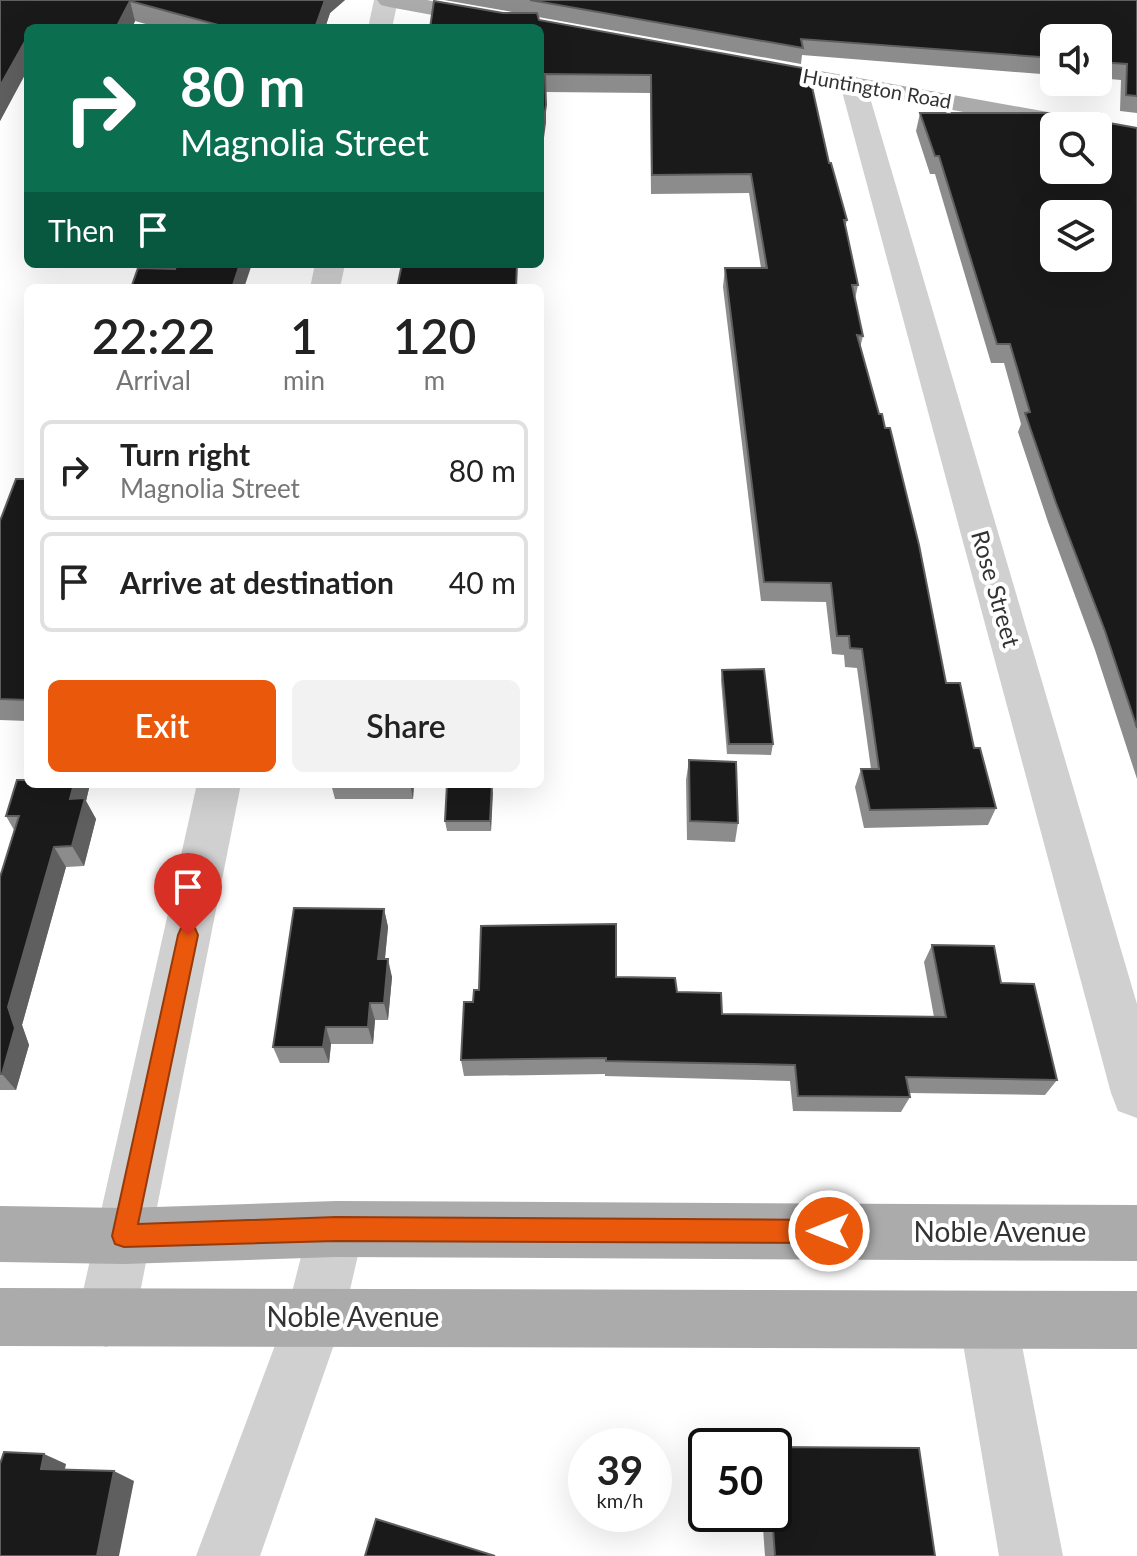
<!DOCTYPE html>
<style>
:root{--surface:#fff;--page:#f2f2f2;--text:#222;--muted:#767676;--line:#e0e0e0;--accent:#ea580c}
body{margin:0;font-family:Lato,sans-serif;background:var(--page);color:var(--text);height:100vh;display:flex;flex-direction:column;font-size:30px;white-space:nowrap}
*{box-sizing:border-box;margin:0}
p{font-size:26px;color:var(--muted)}
.icon{flex:none;width:44px;height:44px;fill:none;stroke:currentColor;stroke-width:2;stroke-linecap:round;stroke-linejoin:round}
.map{position:relative;flex:1;overflow:hidden}
.side{position:absolute;left:24px;top:284px;width:520px;height:504px;display:flex;flex-direction:column;background:var(--surface);border-radius:12px;box-shadow:0 8px 32px #0002}
.side>*{flex:none}
.guide{position:absolute;left:24px;top:24px;width:520px;height:244px;border-radius:12px;box-shadow:0 8px 32px #0002;background:#0b6e4f;color:#fff;overflow:hidden}
.controls{position:absolute;left:1040px;top:24px;display:grid;gap:16px}
.controls a{display:grid;place-items:center;width:72px;height:72px;border-radius:12px;background:var(--surface);box-shadow:0 8px 32px #0002;font-size:40px}
.speed{position:absolute;left:568px;top:1428px;display:flex;gap:16px;font-size:40px;font-weight:700;text-align:center}
.speed>*{display:grid;place-content:center;width:104px;height:104px;border-radius:50%;background:var(--surface);box-shadow:0 8px 32px #0002;line-height:1}
.speed small{font-size:20px;font-weight:400}
.speed .limit{border:4px solid #111;border-radius:12px;background:#fff;color:#111}
.pin{position:absolute;display:grid;place-items:center;width:68px;height:68px;color:#fff;margin:-82px -34px;border-radius:50% 50% 50% 0;rotate:-45deg;box-shadow:0 0 8px #0007}
.pin .icon{rotate:45deg}
.me{position:absolute;width:88px;margin:-44px;rotate:270deg;stroke-linejoin:round;filter:drop-shadow(0 0 6px #0008)}
.turn{display:flex;align-items:center;gap:28px;height:168px;padding:0 24px;font-size:36px}
.turn .icon{width:104px;height:104px;stroke-width:2.5}
.turn b{display:block;font-size:56px;line-height:68px}
.then{display:flex;align-items:center;height:76px;padding:0 24px;background:#0003;gap:16px;font-size:30px}
.eta{display:flex;justify-content:space-evenly;align-items:center;height:136px;text-align:center}
.eta b{font-size:48px;font-weight:600;line-height:56px}
.action{display:flex;gap:16px;margin-top:auto;padding:16px 24px}
.action a{flex:1;height:92px;border-radius:12px;background:var(--accent);color:#fff;font-size:32px;font-weight:600;line-height:92px;text-align:center}
.action a+a{background:var(--page);color:var(--text)}
ul{padding:0;list-style:none}
li{display:flex;align-items:center;gap:24px;height:100px;margin:0 16px 12px;padding:0 8px;border:4px solid var(--line);border-radius:12px}
li div{flex:1}
li b{display:block;font-size:30px}
li em{font-style:normal}
.map>svg:first-child{display:block}
.lines{fill:none;stroke-linecap:round;stroke-linejoin:round}
.minor{fill:#d0d0d0;fill-rule:evenodd}
.major{fill:#ababab;fill-rule:evenodd}
.wall{fill:#8c8c8c}
.shaded-wall{fill:#5f5f5f}
.building{fill:#1a1a1a;stroke:#5f5f5f;stroke-width:2;fill-rule:evenodd}
.route{fill:#ea580c;stroke:#983908;stroke-width:2}
.labels{text-anchor:middle;stroke-width:8;stroke-linejoin:round;paint-order:stroke}
.far-street-label{font-size:20px;fill:#333;stroke:#fff}
.street-label{font-size:24px;fill:#333;stroke:#fff}
.near-street-label{font-size:28px;fill:#333;stroke:#fff}
</style>
<div class="map">
<svg width="1137" height="1556" viewBox="0 0 1137 1556">
<rect width="100%" height="100%" fill="#fff"/>
<g class="lines">
<g class="minor">
<polygon points="374,0 398,0 392,28 368,28"/>
<polygon points="853,76 862,79 866,84 1137,1004 1137,1118 1118,1111 1111,1093 840,84 844,79"/>
<polygon points="315,264 345,264 340,288 310,288"/>
<polygon points="197,784 241,784 135,1318 127,1339 106,1347 85,1339 77,1318"/>
<polygon points="336,1201 356,1209 364,1229 344,1316 260,1556 196,1556 286,1316 308,1229 316,1209"/>
<polygon points="988,1291 1009,1299 1017,1320 1063,1556 999,1556 959,1320 967,1299"/>
</g>
<g class="major">
<polygon points="377,0 427,0 492,12 500,14 504,19 500,24 492,26 389,7 381,5"/>
<polygon points="753,59 1081,118 1090,120 1094,126 1054,126 1054,129 744,71 741,66 744,61"/>
<polygon points="336,1201 1137,1205 1137,1261 336,1257 124,1264 0,1262 0,1206 124,1208"/>
<polygon points="0,1288 1137,1291 1137,1349 0,1346"/>
</g>
</g>
<g class="wall">
<polygon points="0,0 345,0 330,13 325,28 160,28 135,21 132,28 28,28 28,69 0,121"/>
<polygon points="444,0 1137,0 1137,113 1120,111 1121,80 1098,78 1098,38 1054,38 1054,75 802,55 801,64 538,17 539,20 829,163 847,220 845,228 858,285 855,299 863,336 860,348 946,683 974,748 996,808 988,825 864,828 855,787 861,769 871,769 857,668 845,667 844,655 832,654 826,602 761,601 723,287 725,268 761,268 749,193 651,194 650,93 546,92 546,123 540,28 503,13 518,13"/>
<polygon points="920,113 1104,122 1137,128 1137,779 1095,650 1048,522 1018,432 1021,424 1004,363 991,363 935,174 930,174 916,131"/>
<polygon points="28,479 28,721 0,720 0,521"/>
<polygon points="722,670 773,744 771,755 727,754 721,680"/>
<polygon points="689,760 738,823 735,842 687,840 686,780"/>
<polygon points="28,784 90,784 86,801 96,819 84,866 66,867 22,1025 29,1045 16,1090 0,1090 0,877 14,830 6,816"/>
<polygon points="331,784 414,784 413,799 335,799"/>
<polygon points="492,784 491,831 447,831 445,821"/>
<polygon points="384,909 388,927 385,959 392,977 388,1020 375,1020 373,1044 331,1044 329,1063 280,1063 273,1047"/>
<polygon points="932,945 1001,983 1057,1080 1045,1095 909,1093 910,1097 901,1112 793,1111 790,1081 605,1076 605,1074 464,1076 461,1060 473,1002 616,977 677,992 722,1014 934,1017 924,962"/>
<polygon points="762,1514 774,1514 935,1556 765,1556"/>
</g>
<g class="shaded-wall">
<polygon points="325,0 345,0 330,13 325,28 315,28"/>
<polygon points="130,1 135,21 132,28 116,28"/>
<polygon points="28,36 28,69 0,121 0,86"/>
<polygon points="546,105 546,123 540,167 540,146"/>
<polygon points="240,264 252,264 244,288 232,288"/>
<polygon points="74,784 90,784 86,801 96,819 84,866 72,846 70,799"/>
<polygon points="410,784 414,784 413,799"/>
<polygon points="492,784 493,793 491,831 490,821"/>
<polygon points="54,847 66,867 22,1025 29,1045 16,1090 2,1074 8,1007"/>
<polygon points="384,909 388,927 383,977 378,959"/>
<polygon points="388,959 392,977 388,1020 384,1003"/>
<polygon points="370,1003 375,1020 373,1044 368,1027"/>
<polygon points="326,1027 331,1044 329,1063 323,1047"/>
<polygon points="44,1454 66,1464 63,1479 41,1469"/>
<polygon points="114,1471 134,1481 119,1556 97,1556"/>
</g>
<g class="building">
<polygon points="0,0 325,0 315,28 229,28 130,1 116,28 28,28 28,36 0,86"/>
<polygon points="530,0 1137,0 1137,96 1126,95 1127,64 1098,62 1098,38 1054,38 1054,58 801,39 803,48"/>
<polygon points="434,1 503,13 537,13 539,20 808,69 829,163 831,163 847,220 844,220 858,285 852,285 863,336 857,335 879,414 882,414 885,428 890,428 919,545 946,683 960,683 974,748 980,748 996,808 870,810 861,769 879,769 862,649 850,648 849,636 837,636 831,583 764,582 725,268 767,268 751,174 652,175 651,75 545,74 546,105 540,146 540,28 430,28"/>
<path d="M 920,113 L 1101,113 L 1104,122 L 1137,128 L 1137,728 L 1105,631 L 1056,503 L 1025,413 L 1030,412 L 1010,344 L 997,344 L 939,156 L 935,156 ZM 1054,126 L 1098,126 L 1098,170 L 1054,170 ZM 1054,214 L 1098,214 L 1098,258 L 1054,258 Z"/>
<polygon points="177,264 240,264 232,288 131,288 138,268 175,269"/>
<polygon points="402,264 517,264 516,288 397,288"/>
<polygon points="16,479 28,479 28,700 0,699 0,521"/>
<polygon points="764,669 773,744 729,744 722,670"/>
<polygon points="689,760 736,762 738,823 690,821"/>
<polygon points="17,780 28,780 28,784 74,784 70,799 85,798 72,846 54,847 8,1007 15,1028 2,1074 0,1074 0,877 19,816 6,816"/>
<polygon points="447,784 492,784 490,821 445,821"/>
<polygon points="294,908 384,909 378,959 388,959 384,1003 370,1003 368,1027 326,1027 323,1047 273,1047"/>
<polygon points="616,924 616,977 675,978 677,992 721,993 722,1014 946,1017 932,945 994,946 1001,983 1034,984 1057,1080 906,1077 910,1097 798,1096 795,1065 606,1061 606,1058 461,1060 464,1002 473,1002 474,990 479,990 481,926"/>
<polygon points="774,1447 919,1448 935,1556 775,1556 772,1514 774,1514"/>
<polygon points="4,1452 44,1454 41,1469 114,1471 97,1556 0,1556 0,1464"/>
<polygon points="376,1519 495,1556 365,1556"/>
</g>
<polygon class="route" points="188,926 195,928 198,935 138,1224 336,1217 829,1220 837,1223 840,1231 837,1240 829,1243 336,1241 124,1247 115,1244 112,1236 178,935 181,928"/>
<g class="labels">
<g class="far-street-label">
<text transform="translate(877 89) rotate(10)" y="7">Huntington Road</text>
</g>
<g class="street-label">
<text transform="translate(995 589) rotate(74)" y="8">Rose Street</text>
</g>
<g class="near-street-label">
<text x="1000" y="1242">Noble Avenue</text>
<text x="353" y="1327">Noble Avenue</text>
</g>
</g>
</svg>
<div class="controls">
<a><svg class="icon" aria-label="sound" viewBox="0 0 24 24"><path d="M4 9h4l5-4v14l-5-4H4zM17 9q2 3 0 6"/></svg></a>
<a><svg class="icon" aria-label="search" viewBox="0 0 24 24"><circle cx="10" cy="10" r="6"/><path d="M15 15l6 6"/></svg></a>
<a><svg class="icon" aria-label="layers" viewBox="0 0 24 24"><path d="M12 4l9 5-9 5-9-5zM3 14l9 5 9-5"/></svg></a>
</div>
<div class="speed"><div>39<small>km/h</small></div><div class="limit">50</div></div>
<div class="pin" style="left:188px;top:935px;background:#d93025"><svg class="icon" aria-label="arrive" viewBox="0 0 24 24"><path d="M6 21V4h12l-3 4 3 4H6"/></svg></div>
<svg class="me" style="left:829px;top:1231px" viewBox="-20 -20 40 40"><circle r="17" fill="#ea580c" stroke="#fff" stroke-width="3"/><path d="M0-11L8 9 0 5-8 9z" fill="#fff"/></svg>
<div class="guide">
<div class="turn"><svg class="icon" aria-label="right" viewBox="0 0 24 24"><path d="M7 20v-9h11M14 6l5 5-5 5"/></svg><div><b>80 m</b>Magnolia Street</div></div>
<div class="then">Then<svg class="icon" aria-label="arrive" viewBox="0 0 24 24"><path d="M6 21V4h12l-3 4 3 4H6"/></svg></div>
</div>
<section class="side">
<div class="eta">
<div><b>22:22</b><p>Arrival</p></div>
<div><b>1</b><p>min</p></div>
<div><b>120</b><p>m</p></div>
</div>
<ul>
<li><svg class="icon" aria-label="right" viewBox="0 0 24 24"><path d="M7 20v-9h11M14 6l5 5-5 5"/></svg><div><b>Turn right</b><p>Magnolia Street</p></div><em>80 m</em></li>
<li><svg class="icon" aria-label="arrive" viewBox="0 0 24 24"><path d="M6 21V4h12l-3 4 3 4H6"/></svg><div><b>Arrive at destination</b></div><em>40 m</em></li>
</ul>
<div class="action"><a>Exit</a><a>Share</a></div>
</section>
</div>
